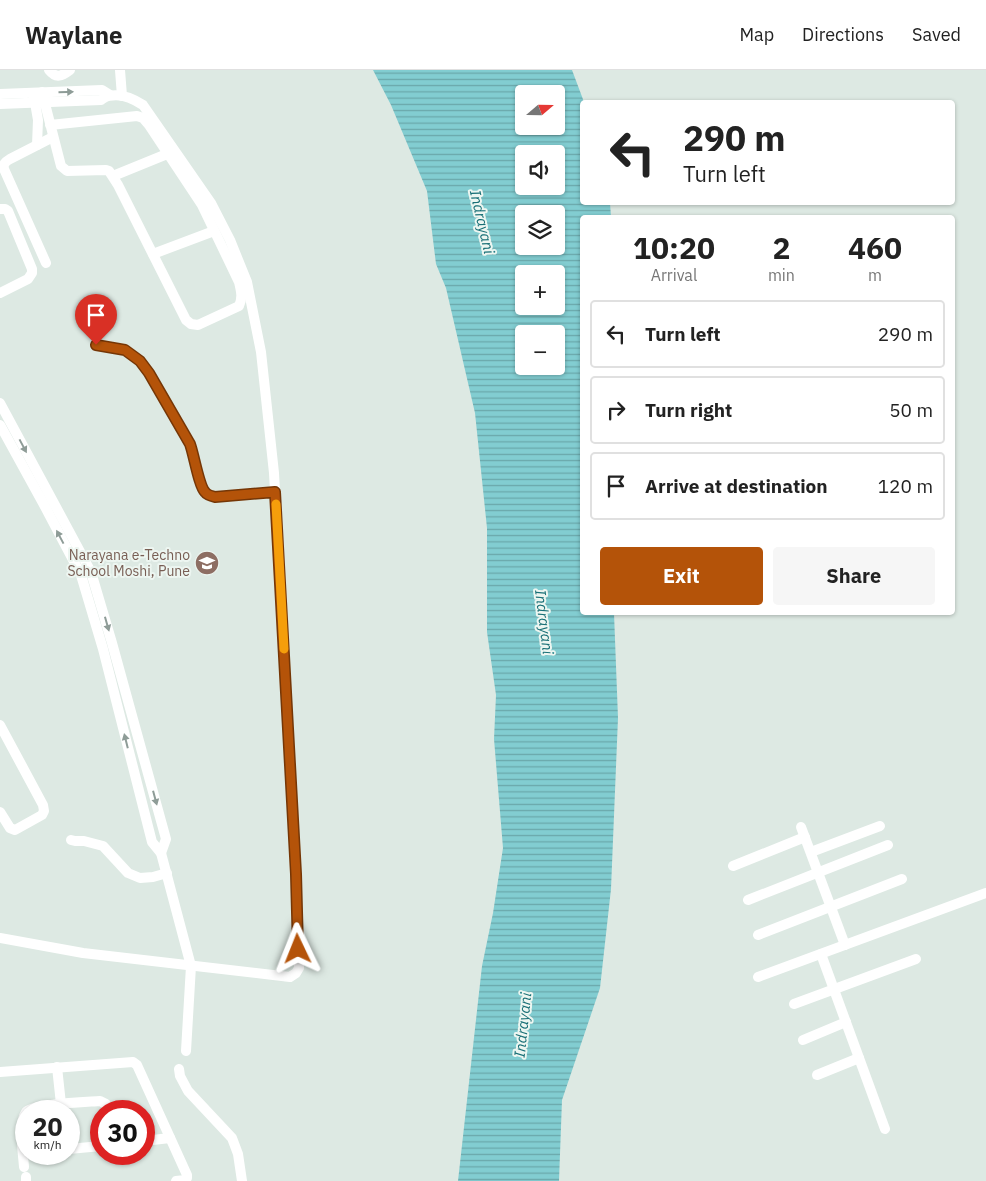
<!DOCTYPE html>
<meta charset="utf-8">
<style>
:root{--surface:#fff;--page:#f6f6f6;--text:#222;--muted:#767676;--line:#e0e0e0;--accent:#b45309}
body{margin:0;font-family:"IBM Plex Sans",sans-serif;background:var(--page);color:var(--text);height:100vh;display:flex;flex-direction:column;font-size:19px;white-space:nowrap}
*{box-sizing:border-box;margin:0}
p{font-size:16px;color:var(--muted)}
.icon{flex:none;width:28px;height:28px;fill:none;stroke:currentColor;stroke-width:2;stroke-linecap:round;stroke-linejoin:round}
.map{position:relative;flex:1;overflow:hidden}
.details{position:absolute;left:580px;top:145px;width:375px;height:400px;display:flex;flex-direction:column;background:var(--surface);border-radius:5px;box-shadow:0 1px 4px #0004}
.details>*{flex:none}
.guide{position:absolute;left:580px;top:30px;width:375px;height:105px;border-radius:5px;box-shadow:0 1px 4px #0004;background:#fff;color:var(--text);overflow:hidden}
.needle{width:32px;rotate:70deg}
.buttons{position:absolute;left:515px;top:15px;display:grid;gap:10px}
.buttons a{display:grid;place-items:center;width:50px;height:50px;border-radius:5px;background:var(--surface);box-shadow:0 1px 4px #0004;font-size:25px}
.speed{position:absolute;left:15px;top:1030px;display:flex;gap:10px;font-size:25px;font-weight:700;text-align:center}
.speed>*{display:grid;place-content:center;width:65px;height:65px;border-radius:50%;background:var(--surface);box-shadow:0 1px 4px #0004;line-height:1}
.speed small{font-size:12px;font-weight:400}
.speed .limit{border:8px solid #d22;background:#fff;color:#111}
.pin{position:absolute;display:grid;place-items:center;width:42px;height:42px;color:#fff;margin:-51px -21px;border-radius:50% 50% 50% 0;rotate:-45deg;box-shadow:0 0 5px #0007}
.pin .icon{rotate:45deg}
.me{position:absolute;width:55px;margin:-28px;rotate:358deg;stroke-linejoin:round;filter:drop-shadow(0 0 4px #0008)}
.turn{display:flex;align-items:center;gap:18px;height:105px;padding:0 20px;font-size:22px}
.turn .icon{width:65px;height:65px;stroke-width:2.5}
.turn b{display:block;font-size:35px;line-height:42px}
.eta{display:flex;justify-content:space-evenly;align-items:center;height:85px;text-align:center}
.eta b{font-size:30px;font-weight:700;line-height:35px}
.primary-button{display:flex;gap:10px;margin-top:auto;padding:10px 20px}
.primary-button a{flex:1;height:58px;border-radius:5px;background:var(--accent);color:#fff;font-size:20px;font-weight:700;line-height:58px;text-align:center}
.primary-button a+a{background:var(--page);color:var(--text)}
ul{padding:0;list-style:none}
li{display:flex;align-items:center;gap:15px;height:68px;margin:0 10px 8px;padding:0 10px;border:2px solid var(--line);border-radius:5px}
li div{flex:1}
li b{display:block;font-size:19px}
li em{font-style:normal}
header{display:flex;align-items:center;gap:30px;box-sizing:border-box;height:70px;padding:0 25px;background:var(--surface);border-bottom:1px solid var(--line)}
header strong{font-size:24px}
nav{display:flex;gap:28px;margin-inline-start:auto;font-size:18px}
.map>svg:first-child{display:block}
.water{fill:url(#water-rules);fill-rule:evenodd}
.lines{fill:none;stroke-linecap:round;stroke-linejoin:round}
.minor{stroke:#fff;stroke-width:10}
.oneway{fill:#8e9c97}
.route-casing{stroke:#753606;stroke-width:12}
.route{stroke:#b45309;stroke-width:9}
.slow{stroke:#f59e0b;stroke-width:9}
.labels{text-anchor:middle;stroke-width:4;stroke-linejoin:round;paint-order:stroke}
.education-label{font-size:14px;fill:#785e54;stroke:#edf6f1;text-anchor:end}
.water-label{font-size:15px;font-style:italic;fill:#186f76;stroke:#edf6f1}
</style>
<header>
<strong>Waylane</strong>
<nav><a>Map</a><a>Directions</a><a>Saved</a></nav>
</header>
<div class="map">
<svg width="986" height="1111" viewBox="0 0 986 1111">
<defs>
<pattern id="water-rules" width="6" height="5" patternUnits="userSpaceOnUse" patternTransform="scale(1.25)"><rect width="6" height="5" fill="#82cdd1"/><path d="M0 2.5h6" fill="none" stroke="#6aa7aa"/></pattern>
</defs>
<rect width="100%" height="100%" fill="#dde9e3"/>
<path class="water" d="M 373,0 L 572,0 L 584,32 L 582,32 L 582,132 L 610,133 L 611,147 L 582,148 L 582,542 L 614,543 L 618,648 L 611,819 L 600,918 L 562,1030 L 559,1111 L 458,1111 L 482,896 L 493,843 L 503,778 L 494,669 L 496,625 L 487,562 L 487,458 L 475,343 L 446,218 L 436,194 L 427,121 L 391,35 ZM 524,24 L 556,24 L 556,56 L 524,56 ZM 524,84 L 556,84 L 556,116 L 524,116 ZM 524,144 L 556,144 L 556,176 L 524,176 ZM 524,204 L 556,204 L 556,236 L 524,236 ZM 524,264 L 556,264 L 556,296 L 524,296 Z"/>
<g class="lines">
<g class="minor">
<path d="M 49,0 C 56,9 62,6 70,0"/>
<polyline points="120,0 122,26"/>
<path d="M 42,22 L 61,96 L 67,101 L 106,100 L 109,101 L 118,115 L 186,250 L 191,254 L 198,255 L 239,236 C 243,227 241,221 239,212 L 202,135 L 149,55 L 143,48 L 137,46 L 50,55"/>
<polyline points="0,24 102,20 110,25"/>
<polyline points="34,27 38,50 37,75"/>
<path d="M 0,34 L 101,30 C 104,28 106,26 109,26 C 121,23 134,29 143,35 L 211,133 L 230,170 L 247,212 L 261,282 L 274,403 L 296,804 L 299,898 L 296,903 L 290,907 L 83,883 L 0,868"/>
<polyline points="113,106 167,84"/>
<polyline points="0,139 5,139 8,141 32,199 32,203 28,209 0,223"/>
<polyline points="153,184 214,161"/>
<path d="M 46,193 L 4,99 C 3,94 5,92 10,89 L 53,67"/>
<path d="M 96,275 L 125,279 L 140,291 L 149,303 L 191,374 C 194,385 199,415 205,422 C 207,425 211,426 215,427 L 275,422"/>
<polyline points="0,333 91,502 112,573 166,769 161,783"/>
<polyline points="0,355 43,433 81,505 103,579 152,772 161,783 191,896 186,981"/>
<polyline points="0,655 43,735 44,741 42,745 15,760 10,758 0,742"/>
<polyline points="801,757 845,875"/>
<polyline points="71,770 75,771 84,771 103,776 128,803 140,808 153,807 167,803"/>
<polyline points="811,782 880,756"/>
<polyline points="733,796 805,767"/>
<polyline points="748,830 888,775"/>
<polyline points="758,865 902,809"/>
<polyline points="821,884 885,1059"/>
<polyline points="758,907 986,823"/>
<polyline points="794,934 916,889"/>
<polyline points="803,970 846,952"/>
<polyline points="57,997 61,1034"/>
<polyline points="179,999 180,1006 188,1021 232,1068 238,1084 242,1111"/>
<polyline points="0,1002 133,992 137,995 187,1105 187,1108 185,1110 176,1111"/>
<polyline points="817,1005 859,988"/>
<polyline points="144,1071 170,1068"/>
<polyline points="69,1079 101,1076"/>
<path d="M 24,1097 C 23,1082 18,1054 26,1042 C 31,1034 88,1032 100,1031 L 106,1034 L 108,1041"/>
<polyline points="26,1107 26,1111"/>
</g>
</g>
<defs><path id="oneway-solid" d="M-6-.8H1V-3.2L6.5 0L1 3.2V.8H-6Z" transform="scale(1.25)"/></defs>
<g class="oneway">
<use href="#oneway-solid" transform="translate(66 22) rotate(-2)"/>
<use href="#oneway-solid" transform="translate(23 376) rotate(62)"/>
<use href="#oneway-solid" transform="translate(60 467) rotate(-118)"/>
<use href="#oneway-solid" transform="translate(107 554) rotate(74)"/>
<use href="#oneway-solid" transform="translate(126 671) rotate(-104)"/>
<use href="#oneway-solid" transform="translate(155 728) rotate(75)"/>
</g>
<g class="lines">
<g class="route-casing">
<path id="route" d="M 96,275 L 125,280 L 140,291 L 149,303 L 190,374 C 194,385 199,416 205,422 C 207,425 211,426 215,427 L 275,422 L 296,804 L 298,879"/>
</g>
<use href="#route" class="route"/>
<polyline class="slow" points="276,434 284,579"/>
</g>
<defs>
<g id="school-disc" transform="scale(1.25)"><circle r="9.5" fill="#8d6e63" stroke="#edf6f1"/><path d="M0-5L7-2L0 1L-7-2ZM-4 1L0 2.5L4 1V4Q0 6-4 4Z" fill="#fff"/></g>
</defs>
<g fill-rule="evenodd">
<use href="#school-disc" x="207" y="493"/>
</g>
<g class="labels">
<g class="education-label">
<text x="190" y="490">Narayana e-Techno<tspan x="190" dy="16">School Moshi, Pune</tspan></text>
</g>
<g class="water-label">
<text transform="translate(482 152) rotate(77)" y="5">Indrayani</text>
<text transform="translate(544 552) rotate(83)" y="5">Indrayani</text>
<text transform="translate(523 955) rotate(-84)" y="5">Indrayani</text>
</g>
</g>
</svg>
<div class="buttons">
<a><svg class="needle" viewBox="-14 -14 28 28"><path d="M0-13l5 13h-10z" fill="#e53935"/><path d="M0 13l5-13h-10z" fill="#767676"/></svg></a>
<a><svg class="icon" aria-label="sound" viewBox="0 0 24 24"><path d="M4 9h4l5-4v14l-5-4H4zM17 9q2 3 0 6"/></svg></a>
<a><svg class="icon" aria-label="layers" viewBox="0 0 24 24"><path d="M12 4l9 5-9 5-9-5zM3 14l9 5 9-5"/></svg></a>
<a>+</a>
<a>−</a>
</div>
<div class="speed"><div>20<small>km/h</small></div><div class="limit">30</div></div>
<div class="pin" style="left:96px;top:275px;background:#d93025"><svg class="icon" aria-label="arrive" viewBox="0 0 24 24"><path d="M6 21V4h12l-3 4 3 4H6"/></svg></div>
<svg class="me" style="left:298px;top:879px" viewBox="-20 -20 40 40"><path d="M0-17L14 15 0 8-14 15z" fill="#b45309" stroke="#fff" stroke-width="4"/></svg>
<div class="guide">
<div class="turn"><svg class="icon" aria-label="left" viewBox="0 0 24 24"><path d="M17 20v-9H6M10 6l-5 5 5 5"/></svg><div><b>290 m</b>Turn left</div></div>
</div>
<section class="details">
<div class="eta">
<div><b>10:20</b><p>Arrival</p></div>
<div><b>2</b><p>min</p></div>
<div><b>460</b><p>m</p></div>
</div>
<ul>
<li><svg class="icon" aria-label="left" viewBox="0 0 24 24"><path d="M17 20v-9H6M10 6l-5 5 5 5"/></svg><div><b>Turn left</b></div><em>290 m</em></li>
<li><svg class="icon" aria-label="right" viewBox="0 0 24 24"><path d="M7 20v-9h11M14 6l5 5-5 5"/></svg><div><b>Turn right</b></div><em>50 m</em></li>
<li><svg class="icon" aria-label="arrive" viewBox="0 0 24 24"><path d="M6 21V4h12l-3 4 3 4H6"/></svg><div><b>Arrive at destination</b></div><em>120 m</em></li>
</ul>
<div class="primary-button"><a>Exit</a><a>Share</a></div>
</section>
</div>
